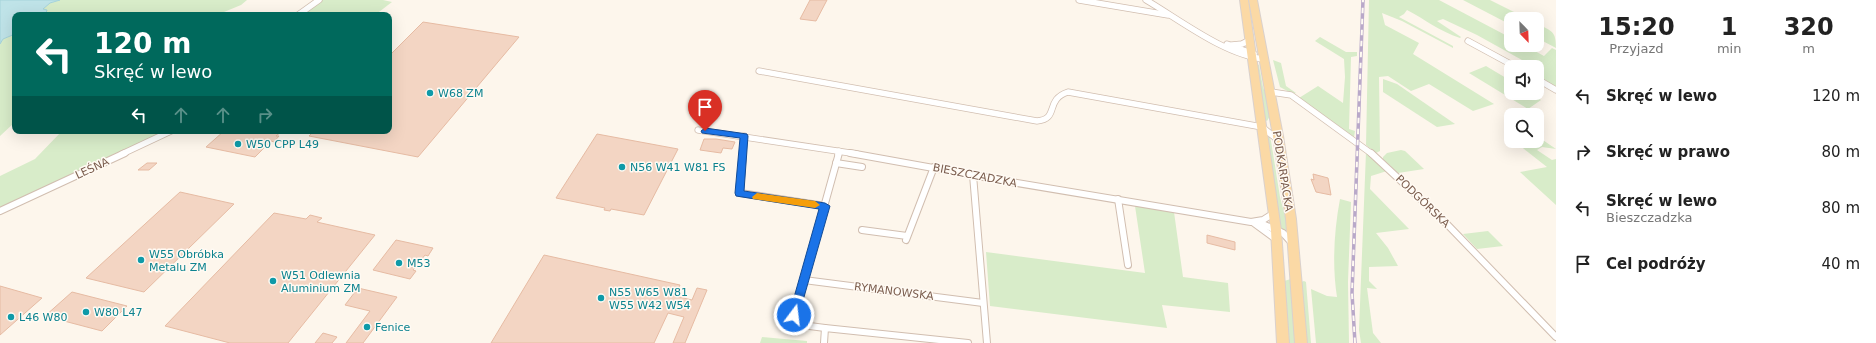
<!DOCTYPE html>
<html lang="pl">
<meta charset="utf-8">
<style>
:root{--surface:#fff;--page:#f2f2f2;--text:#222;--muted:#767676}
body{margin:0;font-family:"DejaVu Sans",sans-serif;background:var(--page);color:var(--text);height:100vh;display:flex;flex-direction:column;font-size:15px;white-space:nowrap}
*{box-sizing:border-box;margin:0}
p{font-size:13px;color:var(--muted)}
.icon{flex:none;width:22px;height:22px;fill:none;stroke:currentColor;stroke-width:2;stroke-linecap:round;stroke-linejoin:round}
.map{position:relative;flex:1;overflow:hidden}
.drawer{display:flex;flex-direction:column;background:var(--surface);width:320px}
.drawer>*{flex:none}
.top-card{position:absolute;left:12px;top:12px;width:380px;height:122px;border-radius:8px;box-shadow:0 4px 16px #0002;background:#00695c;color:#fff;overflow:hidden}
.needle{width:26px;rotate:157deg}
.tools{position:absolute;left:1504px;top:12px;display:grid;gap:8px}
.tools a{display:grid;place-items:center;width:40px;height:40px;border-radius:8px;background:var(--surface);box-shadow:0 4px 16px #0002;font-size:20px}
.pin{position:absolute;display:grid;place-items:center;width:34px;height:34px;color:#fff;margin:-41px -17px;border-radius:50% 50% 50% 0;rotate:-45deg;box-shadow:0 0 4px #0007}
.pin .icon{rotate:45deg}
.me{position:absolute;width:44px;margin:-22px;rotate:15deg;stroke-linejoin:round;filter:drop-shadow(0 0 3px #0008)}
.turn{display:flex;align-items:center;gap:14px;height:84px;padding:0 16px;font-size:18px}
.turn .icon{width:52px;height:52px;stroke-width:2.5}
.turn b{display:block;font-size:28px;line-height:34px}
.lanes{display:flex;align-items:center;height:38px;padding:0 16px;background:#0003;justify-content:center;gap:20px;direction:ltr}
.lanes .off{opacity:.35}
.eta{display:flex;justify-content:space-evenly;align-items:center;height:68px;text-align:center}
.eta b{font-size:24px;font-weight:700;line-height:28px}
ul{padding:0;list-style:none}
li{display:flex;align-items:center;gap:12px;height:56px;padding:0 16px}
li div{flex:1}
li b{display:block;font-size:15px}
li em{font-style:normal}
main{display:flex;flex:1;min-height:0}
.map>svg:first-child{display:block}
.green{fill:#d8ecc9}
.water{fill:#bfe3e8;stroke:#a5d3da}
.building{fill:#f3d5c3;stroke:#e6bba3}
.lines{fill:none;stroke-linecap:round;stroke-linejoin:round}
.minor-far1-casing{stroke:#d1beb0;stroke-width:7}
.minor-casing{stroke:#d1beb0;stroke-width:8}
.primary-casing{stroke:#dad1cd;stroke-width:2}
.minor-far1{stroke:#fff;stroke-width:5.5}
.minor{stroke:#fff;stroke-width:6}
.primary{fill:#fbd9a5;fill-rule:evenodd}
.rail-casing{stroke:#b9a8c9;stroke-width:3.5}
.rail{stroke:#fffaf3;stroke-width:2;stroke-dasharray:5.5;stroke-linecap:butt}
.route{fill:#1a73e8;stroke:#114b97}
.slow{fill:#f59e0b}
.culture-dot{fill:#0f9aa8;stroke:#fffaf3;stroke-width:1.5}
.labels{text-anchor:middle;stroke-width:3;stroke-linejoin:round;paint-order:stroke}
.culture-label{font-size:11px;fill:#0d838f;stroke:#fffaf3;text-anchor:start}
.street-label{font-size:11px;fill:#7a5c4d;stroke:#fffaf3}
</style>
<main>
<div class="map">
<svg width="1556" height="343" viewBox="0 0 1556 343">
<rect width="100%" height="100%" fill="#fdf6ec"/>
<g class="green">
<polygon points="60,0 247,0 241,5 224,12 229,15 43,15 46,13 47,10 43,9 50,3"/>
<polygon points="321,0 383,0 392,2 375,15 313,15 304,13"/>
<path d="M 1369,0 L 1439,0 L 1511,38 L 1511,45 L 1524,45 L 1544,56 L 1552,48 L 1556,50 L 1556,89 L 1537,78 L 1537,67 L 1532,67 L 1533,66 L 1477,35 L 1443,19 L 1437,21 L 1461,37 L 1460,38 C 1439,31 1426,20 1407,10 L 1404,14 L 1399,17 L 1453,46 L 1453,48 L 1402,21 L 1382,13 L 1385,25 L 1419,43 L 1413,54 L 1494,104 L 1473,111 L 1429,84 L 1411,91 L 1388,76 L 1379,77 L 1380,151 L 1376,153 L 1366,145 Z"/>
<polygon points="1463,0 1490,0 1528,19 1511,19 1511,25"/>
<path d="M 1537,24 C 1552,31 1556,31 1556,48 L 1537,38 Z"/>
<polygon points="15,34 15,122 0,136 0,44 3,39"/>
<polygon points="1320,37 1346,52 1357,52 1357,56 1351,57 1349,129 1355,131 1354,137 1299,98 1318,86 1343,103 1345,77 1344,59 1315,41"/>
<polygon points="1273,60 1281,63 1286,86 1296,93 1293,94 1280,87"/>
<polygon points="1257,64 1259,65 1263,87 1271,110 1270,116 1267,121 1265,120"/>
<polygon points="1486,66 1511,81 1511,93 1530,93 1541,100 1528,109 1469,73"/>
<polygon points="1383,79 1397,84 1455,124 1437,127 1383,92"/>
<polygon points="62,131 174,131 0,212 0,176 35,159"/>
<polygon points="1267,136 1269,136 1271,141 1280,197 1287,224 1288,233 1280,228"/>
<polygon points="1537,136 1556,149 1542,147 1537,150 1552,160 1556,159 1556,205 1520,172 1547,167 1514,141 1537,141"/>
<polygon points="1401,150 1405,151 1424,169 1398,173 1383,159 1383,157 1387,153"/>
<polygon points="1366,152 1387,171 1371,176 1370,189 1409,229 1376,233 1388,248 1398,266 1369,267 1369,281 1377,289 1367,288 1373,333 1381,343 1361,343 1359,330"/>
<path d="M 1340,199 L 1351,202 L 1348,282 L 1349,343 L 1316,343 L 1311,289 L 1327,296 L 1337,297 C 1332,265 1334,231 1340,199 Z"/>
<polygon points="1135,206 1174,212 1183,277 1228,283 1230,312 1162,305 1167,328 990,306 986,252 1145,273"/>
<polygon points="1488,231 1503,246 1477,249 1463,234"/>
<polygon points="1291,279 1296,343 1288,343 1284,281"/>
<polygon points="1304,281 1306,282 1311,343 1306,343 1301,282"/>
<polygon points="762,337 807,341 807,343 760,343"/>
</g>
<polygon class="water" points="0,0 60,0 50,3 43,9 47,10 46,13 43,15 15,15 15,34 3,39 0,44"/>
<g class="building">
<polygon points="810,0 827,0 816,21 800,19"/>
<polygon points="423,22 519,37 418,157 309,136 314,131 389,131 389,56"/>
<polygon points="224,131 282,131 276,136 279,136 274,142 271,141 255,157 206,147"/>
<polygon points="597,134 678,149 644,215 611,209 610,211 604,210 605,208 556,198"/>
<polygon points="704,139 716,139 735,142 732,149 723,148 721,153 700,150"/>
<polygon points="147,163 157,163 149,170 138,170"/>
<polygon points="1313,174 1328,178 1331,195 1316,192 1311,179 1314,180"/>
<polygon points="180,192 234,204 144,292 86,278"/>
<polygon points="274,213 306,219 310,215 322,218 317,222 321,223 375,235 288,343 230,343 165,326"/>
<polygon points="1207,235 1235,242 1235,250 1207,243"/>
<polygon points="396,240 433,248 428,256 425,255 413,270 416,271 410,279 373,270"/>
<polygon points="544,255 680,285 675,296 692,300 697,288 707,290 685,343 673,343 684,317 668,313 654,343 491,343"/>
<polygon points="0,286 42,298 0,335"/>
<polygon points="358,288 397,297 363,343 346,343 370,311 345,305"/>
<polygon points="72,292 127,306 102,331 45,316"/>
<polygon points="323,333 337,337 332,343 315,343"/>
</g>
<g class="lines">
<g class="minor-far1-casing">
<g id="minor-far1">
<polyline points="1079,0 1168,15"/>
<path d="M 1146,0 C 1180,20 1226,56 1265,59"/>
<polyline points="298,15 319,0"/>
<polyline points="1468,41 1516,67"/>
<polyline points="1227,44 1254,54"/>
<polyline points="1232,45 1242,44 1250,40"/>
<path d="M 759,71 L 1037,121 C 1060,119 1044,100 1068,92 L 1262,127 L 1278,140"/>
<polyline points="1537,79 1556,90"/>
<polyline points="1271,92 1291,95 1372,154"/>
<polyline points="698,130 857,154"/>
<polyline points="122,154 171,131"/>
<polyline points="743,154 744,136"/>
<polyline points="838,154 839,151"/>
</g>
</g>
<g class="minor-casing">
<g id="minor">
<polyline points="743,153 740,193 825,206"/>
<polyline points="850,153 1011,182 1251,222 1263,220 1274,213"/>
<polyline points="1371,153 1442,219 1556,337"/>
<polyline points="836,163 862,167"/>
<polyline points="973,175 987,343"/>
<polyline points="1118,199 1128,265"/>
<polyline points="0,211 125,153"/>
<polyline points="1258,222 1283,233 1292,243"/>
<polyline points="1254,223 1277,240"/>
<polyline points="862,230 907,236"/>
<polyline points="906,240 934,167"/>
<polyline points="804,280 983,303"/>
<polyline points="825,328 802,325 795,322 794,315 839,153"/>
<polyline points="824,343 825,328 968,343"/>
</g>
</g>
<g class="primary-casing">
<g id="primary">
<polygon points="1240,0 1248,0 1281,230 1289,343 1277,343 1271,230"/>
<polygon points="1249,0 1257,0 1283,136 1296,219 1307,343 1295,343 1286,219 1273,136"/>
</g>
</g>
<use href="#minor-far1" class="minor-far1"/>
<use href="#minor" class="minor"/>
<use href="#primary" class="primary"/>
<g class="rail-casing">
<polyline id="rail" points="1355,343 1352,293 1363,0"/>
</g>
<use href="#rail" class="rail"/>
</g>
<polygon class="route" points="705,128 747,134 748,136 744,191 825,203 830,206 798,318 791,318 789,315 819,209 736,196 735,193 740,138 702,133 701,131"/>
<polygon class="slow" points="757,193 815,201 820,205 815,208 753,199 752,197"/>
<g class="culture-dot">
<circle cx="430" cy="93" r="4"/>
<circle cx="238" cy="144" r="4"/>
<circle cx="622" cy="167" r="4"/>
<circle cx="141" cy="260" r="4"/>
<circle cx="399" cy="263" r="4"/>
<circle cx="273" cy="281" r="4"/>
<circle cx="601" cy="298" r="4"/>
<circle cx="86" cy="312" r="4"/>
<circle cx="11" cy="317" r="4"/>
<circle cx="367" cy="327" r="4"/>
</g>
<g class="labels">
<g class="culture-label">
<text x="438" y="97">W68 ZM</text>
<text x="246" y="148">W50 CPP L49</text>
<text x="630" y="171">N56 W41 W81 FS</text>
<text x="149" y="258">W55 Obróbka<tspan x="149" dy="13">Metalu ZM</tspan></text>
<text x="407" y="267">M53</text>
<text x="281" y="279">W51 Odlewnia<tspan x="281" dy="13">Aluminium ZM</tspan></text>
<text x="609" y="296">N55 W65 W81<tspan x="609" dy="13">W55 W42 W54</tspan></text>
<text x="94" y="316">W80 L47</text>
<text x="19" y="321">L46 W80</text>
<text x="375" y="331">Fenice</text>
</g>
<g class="street-label">
<text transform="translate(92 168) rotate(-25)" y="4">LEŚNA</text>
<text transform="translate(1283 171) rotate(81)" y="4">PODKARPACKA</text>
<text transform="translate(975 175) rotate(11)" y="4">BIESZCZADZKA</text>
<text transform="translate(1423 201) rotate(44)" y="4">PODGÓRSKA</text>
<text transform="translate(894 291) rotate(7)" y="4">RYMANOWSKA</text>
</g>
</g>
</svg>
<div class="tools">
<a><svg class="needle" viewBox="-14 -14 28 28"><path d="M0-13l5 13h-10z" fill="#e53935"/><path d="M0 13l5-13h-10z" fill="#767676"/></svg></a>
<a><svg class="icon" aria-label="sound" viewBox="0 0 24 24"><path d="M4 9h4l5-4v14l-5-4H4zM17 9q2 3 0 6"/></svg></a>
<a><svg class="icon" aria-label="search" viewBox="0 0 24 24"><circle cx="10" cy="10" r="6"/><path d="M15 15l6 6"/></svg></a>
</div>
<div class="pin" style="left:705px;top:131px;background:#d93025"><svg class="icon" aria-label="arrive" viewBox="0 0 24 24"><path d="M6 21V4h12l-3 4 3 4H6"/></svg></div>
<svg class="me" style="left:794px;top:315px" viewBox="-20 -20 40 40"><circle r="17" fill="#1a73e8" stroke="#fff" stroke-width="3"/><path d="M0-11L8 9 0 5-8 9z" fill="#fff"/></svg>
<div class="top-card">
<div class="turn"><svg class="icon" aria-label="left" viewBox="0 0 24 24"><path d="M17 20v-9H6M10 6l-5 5 5 5"/></svg><div><b>120 m</b>Skręć w lewo</div></div>
<div class="lanes"><svg class="icon" aria-label="left" viewBox="0 0 24 24"><path d="M17 20v-9H6M10 6l-5 5 5 5"/></svg><svg class="icon off" aria-label="ahead" viewBox="0 0 24 24"><path d="M12 20V5M6 11l6-6 6 6"/></svg><svg class="icon off" aria-label="ahead" viewBox="0 0 24 24"><path d="M12 20V5M6 11l6-6 6 6"/></svg><svg class="icon off" aria-label="right" viewBox="0 0 24 24"><path d="M7 20v-9h11M14 6l5 5-5 5"/></svg></div>
</div>
</div>
<section class="drawer">
<div class="eta">
<div><b>15:20</b><p>Przyjazd</p></div>
<div><b>1</b><p>min</p></div>
<div><b>320</b><p>m</p></div>
</div>
<ul>
<li><svg class="icon" aria-label="left" viewBox="0 0 24 24"><path d="M17 20v-9H6M10 6l-5 5 5 5"/></svg><div><b>Skręć w lewo</b></div><em>120 m</em></li>
<li><svg class="icon" aria-label="right" viewBox="0 0 24 24"><path d="M7 20v-9h11M14 6l5 5-5 5"/></svg><div><b>Skręć w prawo</b></div><em>80 m</em></li>
<li><svg class="icon" aria-label="left" viewBox="0 0 24 24"><path d="M17 20v-9H6M10 6l-5 5 5 5"/></svg><div><b>Skręć w lewo</b><p>Bieszczadzka</p></div><em>80 m</em></li>
<li><svg class="icon" aria-label="arrive" viewBox="0 0 24 24"><path d="M6 21V4h12l-3 4 3 4H6"/></svg><div><b>Cel podróży</b></div><em>40 m</em></li>
</ul>
</section>
</main>
